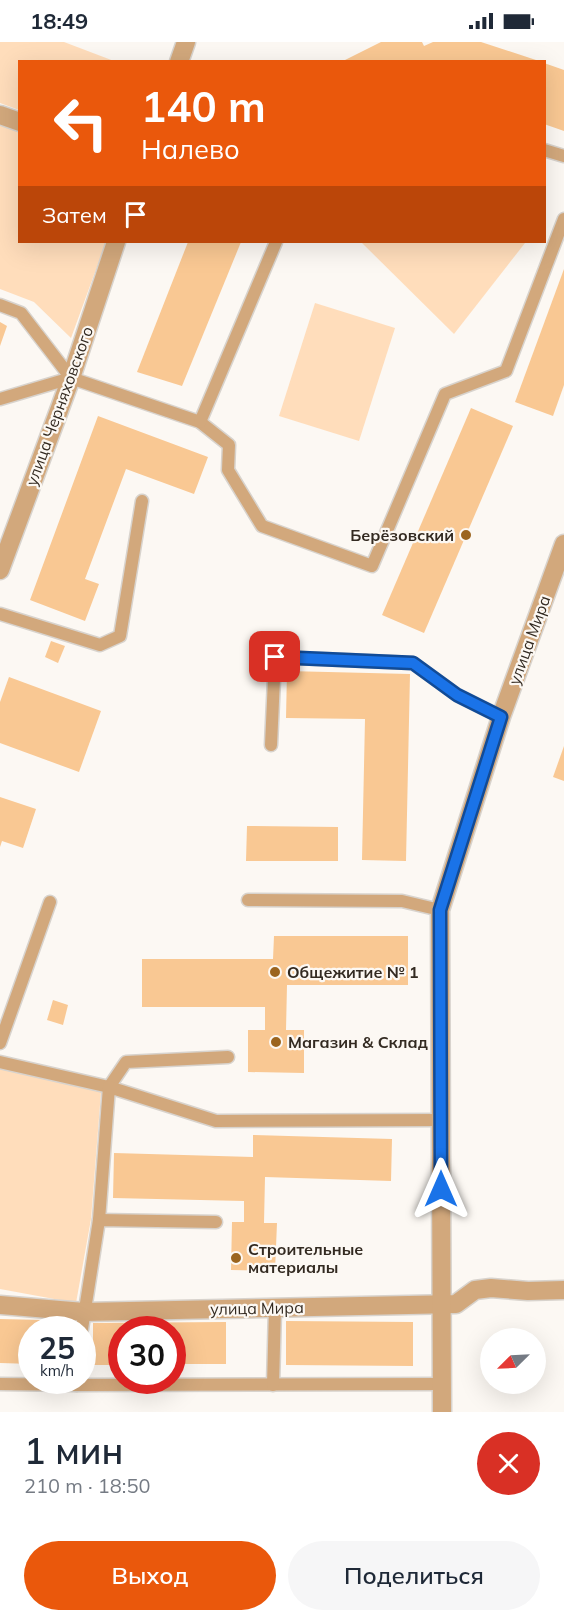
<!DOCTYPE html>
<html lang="ru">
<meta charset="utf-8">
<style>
:root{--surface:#fff;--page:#f6f6f7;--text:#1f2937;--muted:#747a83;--accent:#ea580c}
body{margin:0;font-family:Mulish,sans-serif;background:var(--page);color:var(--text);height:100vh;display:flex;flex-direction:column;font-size:22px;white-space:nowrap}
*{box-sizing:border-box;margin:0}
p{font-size:20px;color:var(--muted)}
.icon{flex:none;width:33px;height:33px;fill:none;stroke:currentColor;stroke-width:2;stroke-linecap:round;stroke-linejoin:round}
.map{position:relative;height:1370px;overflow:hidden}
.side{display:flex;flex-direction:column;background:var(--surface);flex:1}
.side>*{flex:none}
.guide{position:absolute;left:18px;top:18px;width:528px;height:183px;border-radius:0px;box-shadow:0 6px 24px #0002;background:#ea580c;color:#fff;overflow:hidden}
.needle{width:39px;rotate:246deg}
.buttons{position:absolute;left:480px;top:1286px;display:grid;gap:12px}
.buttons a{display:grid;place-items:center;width:66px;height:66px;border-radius:50%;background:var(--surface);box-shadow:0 6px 24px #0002;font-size:30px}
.speed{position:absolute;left:18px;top:1274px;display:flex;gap:12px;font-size:30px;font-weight:700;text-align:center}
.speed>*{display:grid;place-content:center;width:78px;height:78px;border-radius:50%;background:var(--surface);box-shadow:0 6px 24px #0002;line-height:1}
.speed small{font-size:15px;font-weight:400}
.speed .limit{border:9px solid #d22;background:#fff;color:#111}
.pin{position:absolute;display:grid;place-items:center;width:51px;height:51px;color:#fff;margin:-26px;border-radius:12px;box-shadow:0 3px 9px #0006}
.me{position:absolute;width:66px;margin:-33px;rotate:0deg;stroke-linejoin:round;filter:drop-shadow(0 0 4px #0008)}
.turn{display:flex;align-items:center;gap:21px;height:126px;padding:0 24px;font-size:27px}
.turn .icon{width:78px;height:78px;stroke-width:2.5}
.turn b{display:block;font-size:42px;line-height:51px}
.then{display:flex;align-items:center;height:57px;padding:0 24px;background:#0003;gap:12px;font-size:22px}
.round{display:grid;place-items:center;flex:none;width:63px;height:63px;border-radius:32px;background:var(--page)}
.summary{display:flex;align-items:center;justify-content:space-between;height:102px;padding:0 24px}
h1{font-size:36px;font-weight:600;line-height:45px}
.primary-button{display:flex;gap:12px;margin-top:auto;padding:12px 24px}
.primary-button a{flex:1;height:69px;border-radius:36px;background:var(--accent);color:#fff;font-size:24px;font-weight:600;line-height:69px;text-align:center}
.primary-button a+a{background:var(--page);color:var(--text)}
.status{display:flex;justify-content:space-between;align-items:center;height:42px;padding:0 30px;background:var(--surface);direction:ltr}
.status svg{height:16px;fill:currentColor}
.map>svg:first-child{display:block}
.green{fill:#fdb}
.building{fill:#f9c893}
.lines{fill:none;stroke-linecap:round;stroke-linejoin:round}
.lane-casing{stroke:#d8d3cd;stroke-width:15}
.street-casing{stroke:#d8d3cd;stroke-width:21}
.lane{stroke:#d2a87c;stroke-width:12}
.street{stroke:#d2a87c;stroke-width:18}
.route-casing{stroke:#114b97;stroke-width:15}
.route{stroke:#1a73e8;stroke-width:10}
.poi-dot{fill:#9b641e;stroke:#fcf8f3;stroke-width:2}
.labels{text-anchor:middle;stroke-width:4.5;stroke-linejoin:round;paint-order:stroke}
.street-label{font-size:16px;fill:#332a21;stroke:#fcf8f3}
.poi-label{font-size:16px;font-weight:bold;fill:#332a21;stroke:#fcf8f3;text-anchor:start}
</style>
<div class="status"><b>18:49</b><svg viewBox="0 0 49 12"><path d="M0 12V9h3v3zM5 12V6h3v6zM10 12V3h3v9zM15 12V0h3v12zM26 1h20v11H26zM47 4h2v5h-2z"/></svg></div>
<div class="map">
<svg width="564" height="1370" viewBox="0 0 564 1370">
<rect width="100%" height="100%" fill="#fcf8f3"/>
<g class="green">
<polygon points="0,0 64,0 114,19 20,20 19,68 0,61"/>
<polygon points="0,80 19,87 20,200 106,200 71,296 34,260 0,247"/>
<polygon points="361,200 525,200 525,201 454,292"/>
<polygon points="315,261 395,286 359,399 279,374"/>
<polygon points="0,1027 101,1050 91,1177 76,1261 0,1247"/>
</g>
<g class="building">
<polygon points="381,0 422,0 424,4 433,0 481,0 539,19 341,20"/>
<polygon points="544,21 564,28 564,89 544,82"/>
<polygon points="188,200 241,200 182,344 137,330"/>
<polygon points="564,227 564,343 553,374 515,360"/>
<polygon points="0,280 7,284 0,304"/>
<polygon points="471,366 513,384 424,591 382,573"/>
<polygon points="98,374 208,415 194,452 126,427 85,537 99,542 85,579 30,558"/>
<polygon points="51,599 65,604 58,621 45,615"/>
<polygon points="287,629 410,632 406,819 362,818 365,677 286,676"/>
<polygon points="9,635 101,669 79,730 0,701 0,660"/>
<polygon points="564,704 564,739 553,735"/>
<polygon points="0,755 36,767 23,806 2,799 0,805"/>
<polygon points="247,784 338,785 338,819 246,819"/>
<polygon points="274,894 408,894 408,943 287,943 286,988 304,988 304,1031 248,1030 248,988 265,988 265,965 142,965 142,917 273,917"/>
<polygon points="53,958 68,963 63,983 47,978"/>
<polygon points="253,1093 392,1097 391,1139 265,1135 264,1181 277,1181 275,1229 231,1228 232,1180 244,1180 244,1159 113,1156 114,1111 253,1115"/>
<polygon points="0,1277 43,1278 42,1287 32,1287 32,1322 0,1321"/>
<polygon points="286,1279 413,1280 413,1324 286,1323"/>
<polygon points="226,1280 226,1322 172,1322 172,1287 122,1287 122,1323 93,1323 93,1281"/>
</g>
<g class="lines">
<g class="lane-casing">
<g id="lane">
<polyline points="544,108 564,114"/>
<polyline points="0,263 21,271 71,336 200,380 229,403 228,428 262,484 372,524 445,352 506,329 564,177"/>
<polyline points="0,357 71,336"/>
<polyline points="200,380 276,200"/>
<polyline points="0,572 100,603 120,594 142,459"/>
<polyline points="271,703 275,615 413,621 457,653 501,675"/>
<polyline points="248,858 402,859 440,868"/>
<polyline points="0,1001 50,860"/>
<polyline points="0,1020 109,1045 126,1020 228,1015"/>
<polyline points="99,1178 109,1045 216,1079 441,1078"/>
<polyline points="82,1287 99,1178 216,1180"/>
<polyline points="77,1338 77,1343 442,1342"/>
<polyline points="0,1342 77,1343"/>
<polyline points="273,1343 275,1266"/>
</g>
</g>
<g class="street-casing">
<g id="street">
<polyline points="179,20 186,0"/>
<polyline points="0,73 20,80"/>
<polyline points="0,528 71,336 116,200"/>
<polyline points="0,1263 84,1270 456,1262 475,1248 491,1246 528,1249 564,1248"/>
<polyline points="442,1370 440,868 501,675 564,502"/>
</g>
</g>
<use href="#lane" class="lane"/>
<use href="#street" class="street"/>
</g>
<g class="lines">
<g class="route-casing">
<polyline id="route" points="275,615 413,621 457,653 501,675 440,868 441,1147"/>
</g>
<use href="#route" class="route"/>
</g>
<g class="poi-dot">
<circle cx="466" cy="493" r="6"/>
<circle cx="275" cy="930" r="6"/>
<circle cx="276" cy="1000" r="6"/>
<circle cx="236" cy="1216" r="6"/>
</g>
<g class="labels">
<g class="street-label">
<text transform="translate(59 364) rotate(-70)" y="6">улица Черняховского</text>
<text transform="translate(529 598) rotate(-70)" y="6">улица Мира</text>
<text transform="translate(257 1266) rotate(-1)" y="6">улица Мира</text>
</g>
<g class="poi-label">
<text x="454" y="499" text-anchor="end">Берёзовский</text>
<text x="287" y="936">Общежитие № 1</text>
<text x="288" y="1006">Магазин &amp; Склад</text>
<text x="248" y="1213">Строительные<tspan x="248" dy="18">материалы</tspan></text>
</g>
</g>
</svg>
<div class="buttons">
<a><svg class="needle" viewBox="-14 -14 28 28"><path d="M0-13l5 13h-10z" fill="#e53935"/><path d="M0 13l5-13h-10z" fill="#747a83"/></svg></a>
</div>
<div class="speed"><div>25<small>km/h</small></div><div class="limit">30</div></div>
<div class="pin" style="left:275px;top:615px;background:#d93025"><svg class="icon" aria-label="arrive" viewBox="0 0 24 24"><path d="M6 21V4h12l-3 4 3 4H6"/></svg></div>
<svg class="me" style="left:441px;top:1147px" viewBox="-20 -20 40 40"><path d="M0-17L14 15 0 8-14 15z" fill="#1a73e8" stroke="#fff" stroke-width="4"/></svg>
<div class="guide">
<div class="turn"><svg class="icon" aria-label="left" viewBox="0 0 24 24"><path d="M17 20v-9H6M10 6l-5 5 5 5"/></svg><div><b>140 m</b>Налево</div></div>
<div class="then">Затем<svg class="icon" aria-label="arrive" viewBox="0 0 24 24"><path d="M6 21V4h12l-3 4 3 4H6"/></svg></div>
</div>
</div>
<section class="side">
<div class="summary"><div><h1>1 мин</h1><p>210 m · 18:50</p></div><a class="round" style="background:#d93025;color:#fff"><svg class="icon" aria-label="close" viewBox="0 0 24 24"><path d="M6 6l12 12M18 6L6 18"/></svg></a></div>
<div class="primary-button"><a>Выход</a><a>Поделиться</a></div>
</section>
